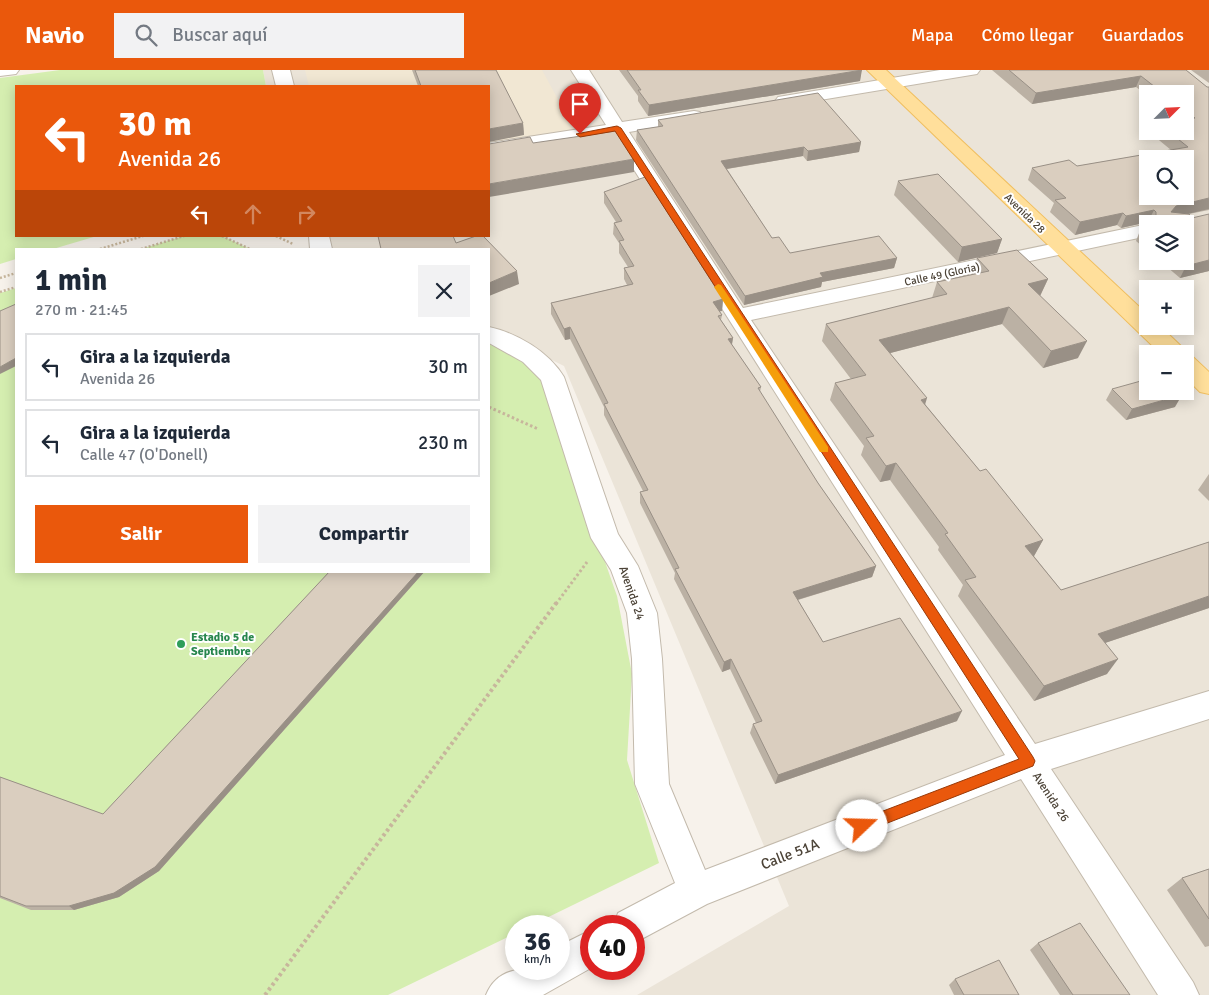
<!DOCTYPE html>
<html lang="es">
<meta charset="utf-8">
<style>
:root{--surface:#fff;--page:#f2f2f3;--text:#1f2937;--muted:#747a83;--line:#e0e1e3;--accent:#ea580c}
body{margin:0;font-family:Signika,sans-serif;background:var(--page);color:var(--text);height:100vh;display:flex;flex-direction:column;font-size:19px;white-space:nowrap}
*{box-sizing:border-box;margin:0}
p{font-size:16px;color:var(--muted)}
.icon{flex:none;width:28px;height:28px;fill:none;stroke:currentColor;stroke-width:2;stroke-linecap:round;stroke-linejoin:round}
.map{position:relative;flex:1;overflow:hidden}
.details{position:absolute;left:15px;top:178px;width:475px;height:325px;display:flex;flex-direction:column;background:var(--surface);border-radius:0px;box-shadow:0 2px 12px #0003}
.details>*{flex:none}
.hud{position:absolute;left:15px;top:15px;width:475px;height:152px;border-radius:0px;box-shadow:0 2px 12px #0003;background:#ea580c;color:#fff;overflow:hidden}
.needle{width:32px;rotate:66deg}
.buttons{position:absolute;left:1139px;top:15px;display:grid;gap:10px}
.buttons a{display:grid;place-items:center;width:55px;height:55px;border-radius:0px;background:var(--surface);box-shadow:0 2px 12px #0003;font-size:25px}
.speed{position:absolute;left:505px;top:845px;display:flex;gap:10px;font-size:25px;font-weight:700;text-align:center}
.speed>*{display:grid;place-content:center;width:65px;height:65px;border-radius:50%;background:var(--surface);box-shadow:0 2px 12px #0003;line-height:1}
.speed small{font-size:12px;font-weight:400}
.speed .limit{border:8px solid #d22;background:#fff;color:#111}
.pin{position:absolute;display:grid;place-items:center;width:42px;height:42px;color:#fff;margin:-51px -21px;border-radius:50% 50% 50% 0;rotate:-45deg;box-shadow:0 0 5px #0007}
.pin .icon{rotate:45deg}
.me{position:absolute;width:55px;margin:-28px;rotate:69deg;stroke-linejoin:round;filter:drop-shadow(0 0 4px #0008)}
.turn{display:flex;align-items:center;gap:18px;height:105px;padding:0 20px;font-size:22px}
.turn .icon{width:65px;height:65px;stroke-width:2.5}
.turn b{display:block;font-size:35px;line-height:42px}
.lanes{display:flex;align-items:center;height:48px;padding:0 20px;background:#0003;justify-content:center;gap:25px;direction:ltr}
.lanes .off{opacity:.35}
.round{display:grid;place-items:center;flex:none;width:52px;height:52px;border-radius:0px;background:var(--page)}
.head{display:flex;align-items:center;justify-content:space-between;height:85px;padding:0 20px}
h1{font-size:30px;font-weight:700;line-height:38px}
.cta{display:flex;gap:10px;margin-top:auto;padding:10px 20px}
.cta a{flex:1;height:58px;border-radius:0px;background:var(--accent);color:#fff;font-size:20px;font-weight:700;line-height:58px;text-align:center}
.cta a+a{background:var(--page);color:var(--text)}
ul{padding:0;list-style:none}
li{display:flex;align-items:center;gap:15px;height:68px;margin:0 10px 8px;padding:0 10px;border:2px solid var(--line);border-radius:0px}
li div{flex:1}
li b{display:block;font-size:19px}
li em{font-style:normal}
header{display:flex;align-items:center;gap:30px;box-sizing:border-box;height:70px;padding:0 25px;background:var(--accent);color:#fff}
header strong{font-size:24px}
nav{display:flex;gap:28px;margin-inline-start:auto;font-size:18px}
.search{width:350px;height:45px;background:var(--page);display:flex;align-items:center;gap:12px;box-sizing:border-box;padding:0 18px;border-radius:0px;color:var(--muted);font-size:19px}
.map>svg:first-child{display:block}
.residential{fill:#ebe4d8;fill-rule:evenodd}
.education{fill:#f1e7d3}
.green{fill:#d5eeb0}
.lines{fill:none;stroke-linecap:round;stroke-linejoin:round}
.minor-casing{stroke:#c3baac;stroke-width:2}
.major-casing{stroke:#f0bf60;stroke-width:2}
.path-far2{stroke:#c7b69c;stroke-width:2.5;stroke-dasharray:2 2;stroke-linecap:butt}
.path-far1{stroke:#c7b69c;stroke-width:3;stroke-dasharray:2.5 2.5;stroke-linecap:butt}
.path{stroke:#c7b69c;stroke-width:4;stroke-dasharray:3 3;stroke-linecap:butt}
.minor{fill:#fff;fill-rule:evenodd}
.major{fill:#ffdf9b;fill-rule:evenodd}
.wall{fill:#bbb1a4}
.shaded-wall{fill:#999086}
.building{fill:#dacebf;stroke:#999086;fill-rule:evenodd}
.route{fill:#ea580c;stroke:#983908}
.slow{fill:#f59e0b}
.leisure-dot{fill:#2e9e5b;stroke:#fff;stroke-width:2}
.labels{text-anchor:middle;stroke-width:4;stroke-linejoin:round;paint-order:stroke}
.far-street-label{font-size:11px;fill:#4c4337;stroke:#fff}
.street-label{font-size:12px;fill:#4c4337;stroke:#fff}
.leisure-label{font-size:12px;font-weight:bold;fill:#27864d;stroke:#fff;text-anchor:start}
.near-street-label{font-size:15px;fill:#4c4337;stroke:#fff}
</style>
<header>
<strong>Navio</strong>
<div class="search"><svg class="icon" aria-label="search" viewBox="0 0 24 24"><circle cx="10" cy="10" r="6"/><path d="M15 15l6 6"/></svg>Buscar aquí</div>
<nav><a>Mapa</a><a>Cómo llegar</a><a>Guardados</a></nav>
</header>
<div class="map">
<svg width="1209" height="925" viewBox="0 0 1209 925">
<rect width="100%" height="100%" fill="#f7f2eb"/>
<path class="residential" d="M 263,0 L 1209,0 L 1209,925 L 637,925 L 789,836 L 564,296 L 489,259 L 489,179 L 325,179 L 317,166 L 489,166 L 489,16 L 266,16 ZM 1148,24 L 1185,24 L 1185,61 L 1148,61 ZM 1148,89 L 1185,89 L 1185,126 L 1148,126 ZM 1148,154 L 1185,154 L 1185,191 L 1148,191 ZM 1148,219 L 1185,219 L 1185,256 L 1148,256 ZM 1148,284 L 1185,284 L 1185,321 L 1148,321 Z"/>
<polygon class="education" points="305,0 542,0 574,59 489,72 489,16 309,16"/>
<g class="green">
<polygon points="60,0 263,0 266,16 16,16 16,166 97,166 53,179 16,179 16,189 0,194 0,8"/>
<polygon points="184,166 222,166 250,179 141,179"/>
<polygon points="16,218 16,501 489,501 489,274 521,289 541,309 617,526 632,604 627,690 659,793 530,856 516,856 516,863 388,925 0,925 0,223"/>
</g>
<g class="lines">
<g class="minor-casing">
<g id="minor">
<polygon points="0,0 19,0 16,4 0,6"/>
<polygon points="272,0 290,0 294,16 276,16"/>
<path d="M 571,0 L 589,0 L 622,52 L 694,41 L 700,42 L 703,46 L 700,50 L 629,62 L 743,238 L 1148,154 L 1148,166 L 751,250 L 1035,674 L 1209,621 L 1209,649 L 1051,699 L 1193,912 L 1199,925 L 1158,925 L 1021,709 L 707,834 L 634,873 L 634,856 L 613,856 L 618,843 L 675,813 L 635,714 L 632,589 L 627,543 L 611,500 L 591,468 L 541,310 L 523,292 L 489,273 L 489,257 C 517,263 549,282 564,307 L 618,464 L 638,496 L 657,543 L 662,589 L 669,714 L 705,800 L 1005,685 L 612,65 L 489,85 L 489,73 L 606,55 Z"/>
<polygon points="940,0 980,0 977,4 971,5 784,36 778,35 775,31 778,27"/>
<polygon points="309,166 329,166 332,179 310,179"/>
<path d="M 591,860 L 591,898 L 543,925 L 486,925 C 499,893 530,899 559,899 L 559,876 Z"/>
</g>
</g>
<g class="major-casing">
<polygon id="major" points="867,0 886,0 1148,245 1148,256 1160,256 1183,278 1186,285 1193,287 1209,302 1209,324 1200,322 1185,307 1185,284 1161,284"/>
</g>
<g class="path-far2">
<polyline points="222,166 250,179"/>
<polyline points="276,166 293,174"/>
<polyline points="100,179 143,166"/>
<polyline points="141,179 184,166"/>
<polyline points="0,208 16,203"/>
<polyline points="0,222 16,217"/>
</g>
<g class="path-far1">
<polyline points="489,337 538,359"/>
<polyline points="556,534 587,492"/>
</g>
<polyline class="path" points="265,925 557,532"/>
<use href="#minor" class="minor"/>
<use href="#major" class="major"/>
</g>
<g class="wall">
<polygon points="412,0 496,0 523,53 524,65 489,16 418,16"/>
<polygon points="619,0 861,0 860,11 648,46 638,31 638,26"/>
<polygon points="992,0 1186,0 1207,17 1209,17 1209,140 1189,144 1209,201 1180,208 1160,191 1185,191 1185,154 1150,154 1148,152 1121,158 1117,155 1075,165 1050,142 1054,133 1028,110 1032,98 1077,96 1171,80 1154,66 1156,61 1185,61 1185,24 1148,24 1148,26 1136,17 1032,34"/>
<polygon points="1191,0 1209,0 1209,13"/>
<polygon points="658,50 861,72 859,82 807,91 803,86 727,99 772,168 790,183 897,188 894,198 822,212 821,217 744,235 636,70 637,60 658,57"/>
<polygon points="898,111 1002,169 997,183 958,192 894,125"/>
<polygon points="604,122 723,229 722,241 719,241 722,245 721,250 733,268 732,275 761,317 760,322 818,413 876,496 872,507 798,530 823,572 957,651 775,714 750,663 753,654 756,653 730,599 722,602 674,509 675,503 640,433 640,422 643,421 604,345 604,337 570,269 565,270 551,244 551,233 627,215 624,209 624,198 628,197 619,183 619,173 613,164 614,153 616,152 604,133"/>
<polygon points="1148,157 1148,181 1136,171 1141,158"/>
<polygon points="977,188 1048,209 1040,226 1078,288 1043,298 1002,254 890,283 925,334 980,401 1043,470 1034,486 1061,520 1209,472 1209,538 1105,573 1107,604 1034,631 958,526 963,515 938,480 939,477 890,410 880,412 861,385 864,376 830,330 835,313 851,309 822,271 826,254 932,228 937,212 971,205"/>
<polygon points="1112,319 1175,337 1126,350 1106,330"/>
<polygon points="1209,404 1209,431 1198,420"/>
<polygon points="330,501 425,501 159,801 119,827 74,840 31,840 0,828 0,707 103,744"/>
<polygon points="1209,799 1209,876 1205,877 1167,820 1182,808"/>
<polygon points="1038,873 1130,925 1060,925 1030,880"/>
<polygon points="955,909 1019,925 954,925 949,915"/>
</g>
<g class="shaded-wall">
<polygon points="862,0 860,11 648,46 649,35"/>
<polygon points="1141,6 1136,17 1032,34 1036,23"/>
<polygon points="523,53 524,65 489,72 489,59"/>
<polygon points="861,72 859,82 807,91 808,81"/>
<polygon points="804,77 803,86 720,100 721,91"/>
<polygon points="634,89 634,102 489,127 489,114"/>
<polygon points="1209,128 1209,139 1170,148 1171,142 1176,136"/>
<polygon points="1154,140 1148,152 1121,158 1126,146"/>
<polygon points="1123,143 1117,155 1075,165 1080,152"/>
<polygon points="1002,169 997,183 958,192 962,177"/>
<polygon points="897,188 894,198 822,212 821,217 744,235 745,226 820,203"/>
<polygon points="1209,190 1209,201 1180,208 1186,196"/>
<polygon points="517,201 519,214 489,226 489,213"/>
<polygon points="1048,209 1040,226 1028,214"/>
<polygon points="723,229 722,241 712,243 713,232"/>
<polygon points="1009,237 1002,254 875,287 879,270"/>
<polygon points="570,257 570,269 565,270 564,259"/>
<polygon points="733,268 731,279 728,269"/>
<polygon points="1087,271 1078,288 1043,298 1051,281"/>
<polygon points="16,288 16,296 0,304 0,297"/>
<polygon points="1182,325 1175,337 1126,350 1132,339"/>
<polygon points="927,328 922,345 921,330"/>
<polygon points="896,393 890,410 880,412 886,396"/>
<polygon points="1043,470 1034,486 1016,492 1025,476"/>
<polygon points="876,496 872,507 790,532 793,522"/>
<polygon points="419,501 425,501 159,801 119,827 74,840 69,836"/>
<polygon points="1209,526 1209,538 1087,579 1098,564"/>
<polygon points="731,589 730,599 722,602 724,592"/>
<polygon points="1118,589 1107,604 1034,631 1044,616"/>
<polygon points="962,641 957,651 775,714 778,705"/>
</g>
<g class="building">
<polygon points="415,0 496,0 523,53 489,59 489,16 421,16"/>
<polygon points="627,0 862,0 649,35 638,20 641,20"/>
<path d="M 1009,0 L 1186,0 L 1207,17 L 1209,17 L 1209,128 L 1176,136 L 1171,142 L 1189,144 L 1192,148 L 1209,144 L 1209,190 L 1186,196 L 1181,191 L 1185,191 L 1185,154 L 1156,154 L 1156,142 L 1154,140 L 1126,146 L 1123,143 L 1080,152 L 1055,130 L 1066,128 L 1032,98 L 1069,90 L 1077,96 L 1188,77 L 1168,61 L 1185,61 L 1185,50 L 1195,48 L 1185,40 L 1185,24 L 1164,24 L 1141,6 L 1036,23 ZM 1148,89 L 1185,89 L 1185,126 L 1148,126 Z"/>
<polygon points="818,23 861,72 808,81 804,77 721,91 772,168 779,167 790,183 879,166 897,188 820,203 823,207 745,226 637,60 663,56 658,50"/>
<polygon points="616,61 634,89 489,114 489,74 530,67 533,73"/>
<polygon points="938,104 1002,169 962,177 898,111"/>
<polygon points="645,107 723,229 713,232 722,245 718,246 733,268 728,269 761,317 758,318 818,413 876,496 793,522 823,572 900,548 962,641 778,705 753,654 762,651 731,589 724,592 675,499 679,498 640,422 648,420 604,334 608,333 570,257 564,259 551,233 633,214 624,198 634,196 619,171 624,170 614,153 622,151 604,122"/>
<polygon points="1148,157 1148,163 1141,158"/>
<polygon points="378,166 453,166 456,173 476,166 483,166 517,201 489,213 489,179 381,179"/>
<polygon points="1017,180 1048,209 1028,214 1087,271 1051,281 1009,237 879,270 927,328 921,330 980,401 986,399 1043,470 1025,476 1061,520 1209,472 1209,526 1098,564 1118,589 1044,616 965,510 976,507 945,464 948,463 896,393 886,396 866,368 874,366 835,313 866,305 826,254 947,224 937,212 989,201 977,188"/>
<polygon points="16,234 16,288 0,297 0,241"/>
<polygon points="1148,309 1148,321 1177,321 1182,325 1132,339 1112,319"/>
<polygon points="330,501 419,501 155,797 114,823 69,836 26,836 0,826 0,707 103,744"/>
<polygon points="1209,799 1209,849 1182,808"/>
<polygon points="1080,853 1130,925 1073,925 1038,873"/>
<polygon points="999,890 1019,925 964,925 955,909"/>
</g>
<polygon class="route" points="617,56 621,58 1033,687 1035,691 1033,696 862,763 857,761 855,756 857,751 1019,689 615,61 580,67 576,64"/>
<polygon class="slow" points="718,214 721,215 828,377 828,382 820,382 714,217"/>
<circle class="leisure-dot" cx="181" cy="574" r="5"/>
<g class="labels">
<g class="far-street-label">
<text transform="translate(1025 143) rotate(44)" y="4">Avenida 28</text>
<text transform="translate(942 204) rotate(-12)" y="4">Calle 49 (Gloria)</text>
</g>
<g class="street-label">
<text transform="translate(632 523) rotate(71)" y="4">Avenida 24</text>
<text transform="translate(1051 727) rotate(57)" y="4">Avenida 26</text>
</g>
<g class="leisure-label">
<text x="191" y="571">Estadio 5 de<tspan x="191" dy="14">Septiembre</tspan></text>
</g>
<g class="near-street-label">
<text transform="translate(790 784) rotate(-21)" y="5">Calle 51A</text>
</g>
</g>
</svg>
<div class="buttons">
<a><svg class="needle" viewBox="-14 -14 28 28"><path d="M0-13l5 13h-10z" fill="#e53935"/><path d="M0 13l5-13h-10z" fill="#747a83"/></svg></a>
<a><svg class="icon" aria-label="search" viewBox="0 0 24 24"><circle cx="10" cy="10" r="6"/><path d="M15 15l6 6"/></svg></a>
<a><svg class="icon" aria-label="layers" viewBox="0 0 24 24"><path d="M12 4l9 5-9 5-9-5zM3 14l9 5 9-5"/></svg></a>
<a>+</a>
<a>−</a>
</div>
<div class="speed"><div>36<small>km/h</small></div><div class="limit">40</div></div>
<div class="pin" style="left:580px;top:64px;background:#d93025"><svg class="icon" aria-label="arrive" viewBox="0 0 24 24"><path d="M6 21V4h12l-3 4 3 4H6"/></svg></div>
<svg class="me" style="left:862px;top:756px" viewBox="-20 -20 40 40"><circle r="19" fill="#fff"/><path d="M0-13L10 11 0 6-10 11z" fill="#ea580c"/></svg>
<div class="hud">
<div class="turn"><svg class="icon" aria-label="left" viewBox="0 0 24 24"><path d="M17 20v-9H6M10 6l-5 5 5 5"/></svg><div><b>30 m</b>Avenida 26</div></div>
<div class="lanes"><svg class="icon" aria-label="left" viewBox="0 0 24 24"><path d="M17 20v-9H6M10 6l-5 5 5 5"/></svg><svg class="icon off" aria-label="ahead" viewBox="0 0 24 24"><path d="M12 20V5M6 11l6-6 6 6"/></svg><svg class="icon off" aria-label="right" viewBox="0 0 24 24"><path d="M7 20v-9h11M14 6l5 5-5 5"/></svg></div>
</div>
<section class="details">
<div class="head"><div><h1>1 min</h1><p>270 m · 21:45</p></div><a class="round"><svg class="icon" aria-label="close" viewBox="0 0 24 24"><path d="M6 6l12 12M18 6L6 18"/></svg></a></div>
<ul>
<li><svg class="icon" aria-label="left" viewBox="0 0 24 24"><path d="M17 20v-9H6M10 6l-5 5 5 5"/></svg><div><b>Gira a la izquierda</b><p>Avenida 26</p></div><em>30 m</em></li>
<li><svg class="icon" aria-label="left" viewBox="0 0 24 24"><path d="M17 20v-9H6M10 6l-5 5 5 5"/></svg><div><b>Gira a la izquierda</b><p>Calle 47 (O'Donell)</p></div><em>230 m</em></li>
</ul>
<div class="cta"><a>Salir</a><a>Compartir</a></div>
</section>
</div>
